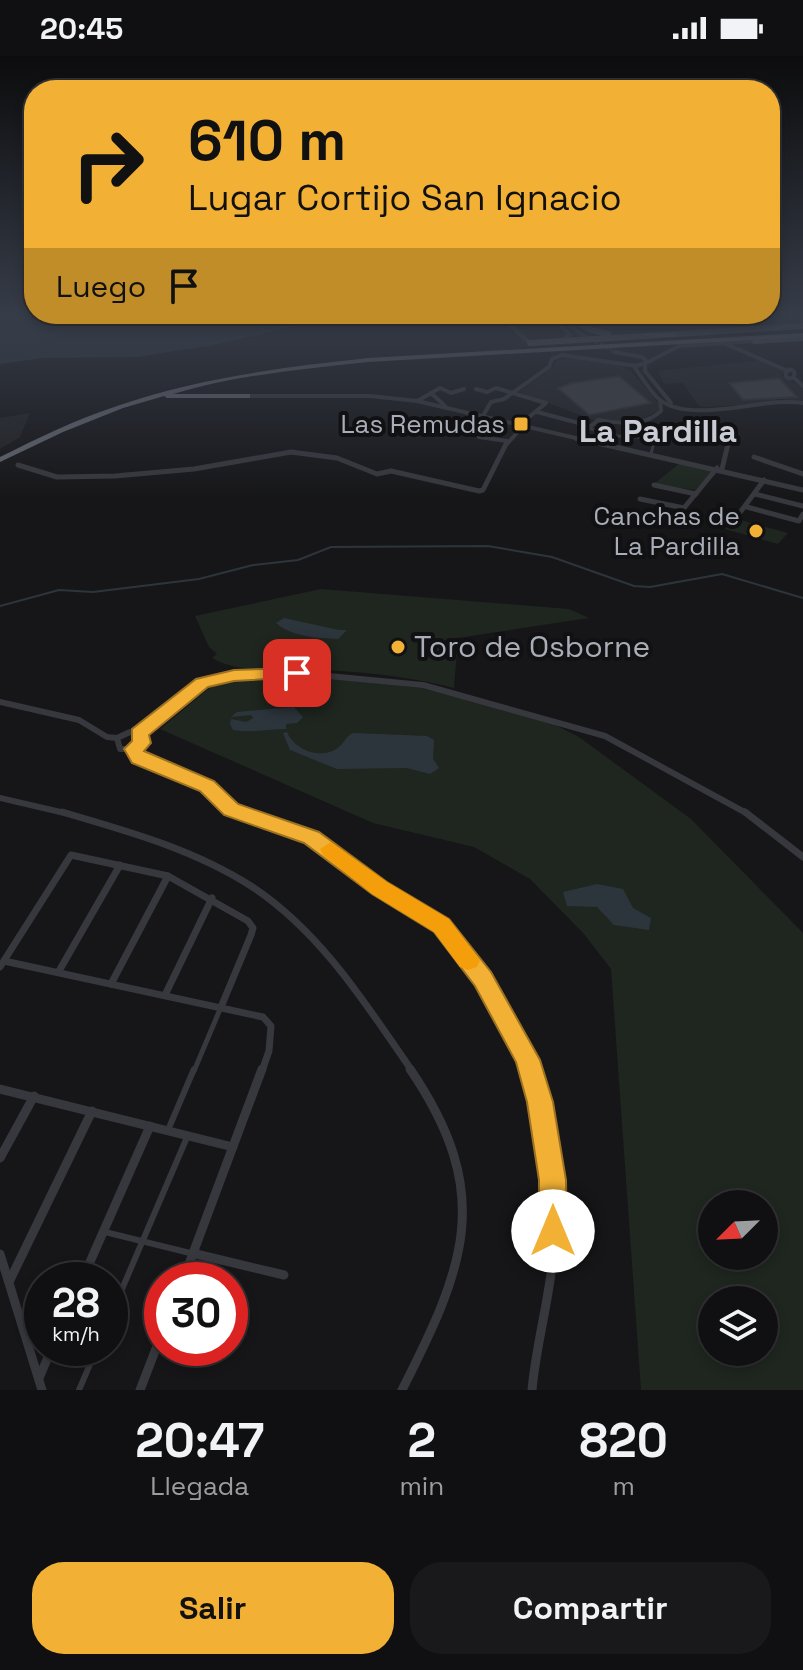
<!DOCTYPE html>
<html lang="es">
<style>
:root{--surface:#101012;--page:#19191b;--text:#f1f3f6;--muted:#9c9d9f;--line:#303032;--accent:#f2b134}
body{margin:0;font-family:"Space Grotesk",sans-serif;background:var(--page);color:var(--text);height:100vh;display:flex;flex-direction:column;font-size:30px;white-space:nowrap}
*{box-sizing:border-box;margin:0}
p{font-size:26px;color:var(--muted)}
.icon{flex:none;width:44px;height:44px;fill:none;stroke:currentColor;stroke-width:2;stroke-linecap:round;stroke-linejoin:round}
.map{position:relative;height:1334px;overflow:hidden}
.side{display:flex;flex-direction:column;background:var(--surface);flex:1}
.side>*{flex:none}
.banner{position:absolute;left:24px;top:24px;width:756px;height:244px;border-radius:32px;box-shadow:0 4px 12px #0003,0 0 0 2px var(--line);background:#f2b134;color:#111;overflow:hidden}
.needle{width:52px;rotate:246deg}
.fabs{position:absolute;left:698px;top:1134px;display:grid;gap:16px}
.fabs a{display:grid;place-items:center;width:80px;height:80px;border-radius:50%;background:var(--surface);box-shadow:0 4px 12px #0003,0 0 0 2px var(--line);font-size:40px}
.speed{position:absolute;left:24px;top:1206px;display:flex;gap:16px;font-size:40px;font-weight:700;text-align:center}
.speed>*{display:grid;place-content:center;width:104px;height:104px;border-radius:50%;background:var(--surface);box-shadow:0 4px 12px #0003,0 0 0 2px var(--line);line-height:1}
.speed small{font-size:20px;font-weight:400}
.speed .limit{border:12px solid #d22;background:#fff;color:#111}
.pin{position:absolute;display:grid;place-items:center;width:68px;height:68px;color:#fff;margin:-34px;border-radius:16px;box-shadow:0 4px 12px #0006}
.me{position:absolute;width:88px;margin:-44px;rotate:0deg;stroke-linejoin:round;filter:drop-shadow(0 0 6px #0008)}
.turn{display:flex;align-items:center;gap:28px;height:168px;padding:0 32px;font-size:36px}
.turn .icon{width:104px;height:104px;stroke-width:2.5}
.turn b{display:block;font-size:56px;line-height:68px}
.then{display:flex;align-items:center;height:76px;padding:0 32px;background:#0003;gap:16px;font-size:30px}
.eta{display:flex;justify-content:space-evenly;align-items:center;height:136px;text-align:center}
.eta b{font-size:48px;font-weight:600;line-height:56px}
.button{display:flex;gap:16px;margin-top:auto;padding:16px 32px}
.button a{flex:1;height:92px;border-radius:32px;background:var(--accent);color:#111;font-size:32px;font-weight:600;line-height:92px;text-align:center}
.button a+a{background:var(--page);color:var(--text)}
.status{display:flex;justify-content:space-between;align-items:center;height:56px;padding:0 40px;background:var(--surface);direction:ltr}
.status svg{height:22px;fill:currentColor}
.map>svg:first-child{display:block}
.built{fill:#222225}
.green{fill:#1e261f;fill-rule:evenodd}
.water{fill:#2c353c}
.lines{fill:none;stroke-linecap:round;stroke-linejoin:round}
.stream{stroke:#2c353c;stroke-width:2}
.building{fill:#404145;stroke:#303034;stroke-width:2}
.tertiary-tunnel{stroke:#333438;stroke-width:4;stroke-dasharray:4 2;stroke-linecap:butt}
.pedestrian-far2{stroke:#37383d;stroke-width:3}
.pedestrian-far1{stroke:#37383d;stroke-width:5}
.pedestrian{stroke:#37383d;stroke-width:6}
.minor-far4{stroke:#37383d;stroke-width:4}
.minor-far3{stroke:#37383d;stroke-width:5}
.minor-far2{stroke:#37383d;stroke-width:6}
.minor-far1{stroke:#37383d;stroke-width:7}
.minor{stroke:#37383d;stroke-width:9}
.tertiary-far1{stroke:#37383d;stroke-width:4}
.tertiary{stroke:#37383d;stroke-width:5}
.primary{stroke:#53555c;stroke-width:6}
.motorway{fill:#63666e;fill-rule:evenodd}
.route{fill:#f2b134;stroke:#9d7322;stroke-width:2}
.slow{fill:#f59e0b}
.poi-dot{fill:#f2b134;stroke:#111113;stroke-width:3}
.labels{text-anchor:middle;stroke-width:8;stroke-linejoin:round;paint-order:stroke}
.far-poi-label{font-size:26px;fill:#a8adb8;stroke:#111113;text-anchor:end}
.poi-label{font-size:30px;fill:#a8adb8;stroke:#111113;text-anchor:start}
.far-district-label{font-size:32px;font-weight:bold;fill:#c9ccd4;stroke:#111113}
</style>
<div class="status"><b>20:45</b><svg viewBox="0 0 49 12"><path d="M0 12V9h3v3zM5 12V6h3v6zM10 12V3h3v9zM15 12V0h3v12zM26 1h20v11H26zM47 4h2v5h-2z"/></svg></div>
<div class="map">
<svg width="803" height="1334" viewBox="0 0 803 1334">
<rect width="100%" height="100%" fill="#161618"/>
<g class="built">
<polygon points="803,257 803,267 617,278 590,272 572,258"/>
<polygon points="572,302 614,307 630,314 659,348 658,355 637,365 594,364 519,336 552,312 558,304"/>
<polygon points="764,304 785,314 781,319 803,332 803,345 777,343 774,347 704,351 698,349 683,327 664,328 658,315"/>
<polygon points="30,357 20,381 0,393 0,362"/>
</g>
<g class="green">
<polygon points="680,407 712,415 695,434 654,428"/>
<polygon points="733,462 788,477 778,488 725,473"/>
<path d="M 321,533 L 569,553 L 589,562 L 458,582 L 454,632 C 408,620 356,615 308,613 C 275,610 241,619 212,602 L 217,598 L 209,591 L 195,560 Z"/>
<path d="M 309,620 L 421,632 L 546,664 L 579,681 L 691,763 L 803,877 L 803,1334 L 641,1334 L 611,913 L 584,878 L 530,823 L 474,791 L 373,767 L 160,673 L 212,630 L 231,623 ZM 712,1148 L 764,1148 L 764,1200 L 712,1200 ZM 712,1244 L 764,1244 L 764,1296 L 712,1296 Z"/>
</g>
<g class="water">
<polygon points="0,257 34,258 329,258 300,269 214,289 137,301 43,302 0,308"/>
<path d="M 284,562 L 339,574 L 347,574 L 338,583 C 317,582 292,581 276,567 Z"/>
<path d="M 294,651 L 303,661 L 297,667 L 286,668 L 286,673 C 270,673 250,677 233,674 L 230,668 L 231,663 L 246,666 L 253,662 L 251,659 L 231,661 L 237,656 Z"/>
<path d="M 287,676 C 294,694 322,705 339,691 C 345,686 345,681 353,677 L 427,680 L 434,684 L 433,703 L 439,712 L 430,718 L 407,712 L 337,713 L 290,694 L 283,677 Z"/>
<polygon points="597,828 623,833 633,852 651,862 649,874 614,869 597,851 567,850 563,836"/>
</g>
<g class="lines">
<polyline class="stream" points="0,550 59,534 93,536 199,523 253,509 298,504 331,491 488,490 552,501 634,530 650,531 722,518 803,542"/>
</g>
<g class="building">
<polygon points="619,320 651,347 589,359 558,332 571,327"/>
<polygon points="779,322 797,341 743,344 729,327"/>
</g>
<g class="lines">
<polyline class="tertiary-tunnel" points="589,282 612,294"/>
<polyline class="pedestrian-far2" points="588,372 617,380 655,382 651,398"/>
<polyline class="pedestrian-far1" points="194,1015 221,951"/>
<g class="pedestrian">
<polyline points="168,1074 194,1013"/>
<polyline points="105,1176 190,1197"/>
<polyline points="110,1261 188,1079"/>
<polyline points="79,1334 97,1292"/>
</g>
<g class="minor-far4">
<polyline points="797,257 803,263"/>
<polyline points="487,258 505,265 530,287"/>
<polyline points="726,288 788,315"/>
<path d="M 633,309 C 641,320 650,336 660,344 C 693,369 766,340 803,347"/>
<polyline points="645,309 645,315 671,347"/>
<circle cx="790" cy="318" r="4.5"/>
<polyline points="793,321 803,330"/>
<polyline points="476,333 487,336 496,332 546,347 522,367"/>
<polyline points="431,337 445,350"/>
<polyline points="417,345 440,332 451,337 464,333"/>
<polyline points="537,356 590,370"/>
<polyline points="484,358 491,346 504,343 549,311 552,303 562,299"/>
<polyline points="479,381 507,385"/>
<path d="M 576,383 L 598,364 C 621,367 642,372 661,355 L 660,344"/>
<polyline points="505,390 525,368"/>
<polyline points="728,390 731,375"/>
</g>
<g class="minor-far3">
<polyline points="754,401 803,418"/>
<polyline points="18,409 57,421 115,420 194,413 291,396 337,402 377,418 391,415 479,435 483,434 506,388"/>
<polyline points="722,413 728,388"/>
<polyline points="654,429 696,438"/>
<polyline points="755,438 803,450"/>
<polyline points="640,443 684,452 717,412"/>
<polyline points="747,451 799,465 803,458"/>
<polyline points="736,462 764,424"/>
</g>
<g class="minor-far2">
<polyline points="0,646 79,664 107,681 117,682"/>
<polygon points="130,676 142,680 141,687 133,693 120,693 117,682"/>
<polyline points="139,677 202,627 219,621 297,617 423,629 605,680 748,758"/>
<polyline points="133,693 138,702 207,730 231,754 242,758"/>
<polyline points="0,742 69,758"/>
</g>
<g class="minor-far1">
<path d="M 62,756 C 127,775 193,793 251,830 C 320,875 366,948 412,1015"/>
<polyline points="237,756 311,781 379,832 441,869 483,923 531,1015"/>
<polyline points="745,756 803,801"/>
<polyline points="4,905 263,961 271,970 269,995 262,1015"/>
<polyline points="0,911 71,799 168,820 248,865 253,872 251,879 221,951"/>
<polyline points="59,915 120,809"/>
<polyline points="111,928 168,820"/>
<polyline points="165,939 212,842"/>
</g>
<g class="minor">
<path d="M 530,1013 C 547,1072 558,1139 553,1201 C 549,1245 536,1289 532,1334"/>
<polyline points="0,1033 233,1091"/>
<polyline points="0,1102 34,1040"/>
<polyline points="192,1197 284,1219"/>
<polyline points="0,1198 42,1334"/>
<polyline points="82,1224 150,1070"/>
<polyline points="183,1224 262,1013"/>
<polyline points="9,1226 92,1055"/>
<polyline points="39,1322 52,1292"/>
<polyline points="140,1334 162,1277"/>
<path d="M 402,1334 C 465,1210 495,1138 410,1013"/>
</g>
<g class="tertiary-far1">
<polyline points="547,258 570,278 562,285"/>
<polyline points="558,262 586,281"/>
<polyline points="562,299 636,310 648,306 642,301 614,296"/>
<polyline points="648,306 679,290 755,285"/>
<polyline points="247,340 370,340 417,345 610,390"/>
</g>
<polyline class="tertiary" points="602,388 803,434"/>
<g class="primary">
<polyline points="568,258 588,273 608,278"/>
<polyline points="755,285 803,282"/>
<polyline points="530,287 803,270"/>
</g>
<g class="motorway">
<polygon points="644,277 675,277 678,279 675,281 642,280 641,279"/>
<path d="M 803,277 L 803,281 L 368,306 C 303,313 236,319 173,338 L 250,338 L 250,342 L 167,342 L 164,340 L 123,352 L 63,376 L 0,406 L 0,401 C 38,382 77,363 117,350 C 198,322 284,311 368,302 Z"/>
</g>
</g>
<linearGradient id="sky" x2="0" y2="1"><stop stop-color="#0c0c0d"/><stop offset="0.58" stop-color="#363c48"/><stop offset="1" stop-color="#363c48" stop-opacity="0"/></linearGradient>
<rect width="803" height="444" fill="url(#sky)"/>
<polygon class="route" points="297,612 306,617 303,621 234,625 208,631 149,679 151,687 144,695 214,725 238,748 319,776 387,826 449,863 491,916 540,1004 553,1046 566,1124 567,1175 563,1185 553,1189 543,1185 539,1175 539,1124 527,1046 516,1006 475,930 434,876 372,838 304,787 224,759 200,735 132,707 124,693 132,685 132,673 196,623 234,614"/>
<polygon class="slow" points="331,786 387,826 449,863 480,904 477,911 468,914 460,911 434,876 372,838 323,799 320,793"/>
<g class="poi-dot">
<rect x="513" y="360" width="16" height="16" rx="4"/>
<circle cx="756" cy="475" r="8"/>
<circle cx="398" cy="591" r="8"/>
</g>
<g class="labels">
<g class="far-poi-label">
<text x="505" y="377">Las Remudas</text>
<text x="740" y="469">Canchas de<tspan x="740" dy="30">La Pardilla</tspan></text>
</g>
<g class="poi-label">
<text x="414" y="601">Toro de Osborne</text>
</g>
<g class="far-district-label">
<text x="658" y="386">La Pardilla</text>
</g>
</g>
</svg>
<div class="fabs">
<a><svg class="needle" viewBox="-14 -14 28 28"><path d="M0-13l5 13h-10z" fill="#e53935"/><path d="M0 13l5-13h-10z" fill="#9c9d9f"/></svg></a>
<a><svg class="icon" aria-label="layers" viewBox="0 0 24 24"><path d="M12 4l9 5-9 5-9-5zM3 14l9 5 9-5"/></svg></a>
</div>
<div class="speed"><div>28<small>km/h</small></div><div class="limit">30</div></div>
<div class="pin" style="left:297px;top:617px;background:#d93025"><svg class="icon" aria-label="arrive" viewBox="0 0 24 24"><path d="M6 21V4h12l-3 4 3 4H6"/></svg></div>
<svg class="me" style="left:553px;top:1175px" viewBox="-20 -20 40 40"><circle r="19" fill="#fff"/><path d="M0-13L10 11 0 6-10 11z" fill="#f2b134"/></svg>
<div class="banner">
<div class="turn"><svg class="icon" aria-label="right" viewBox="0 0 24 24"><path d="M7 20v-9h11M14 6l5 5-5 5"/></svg><div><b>610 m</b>Lugar Cortijo San Ignacio</div></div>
<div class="then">Luego<svg class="icon" aria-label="arrive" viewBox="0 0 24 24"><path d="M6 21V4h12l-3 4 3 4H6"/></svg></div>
</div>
</div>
<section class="side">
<div class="eta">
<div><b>20:47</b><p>Llegada</p></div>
<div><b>2</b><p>min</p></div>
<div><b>820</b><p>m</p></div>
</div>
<div class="button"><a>Salir</a><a>Compartir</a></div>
</section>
